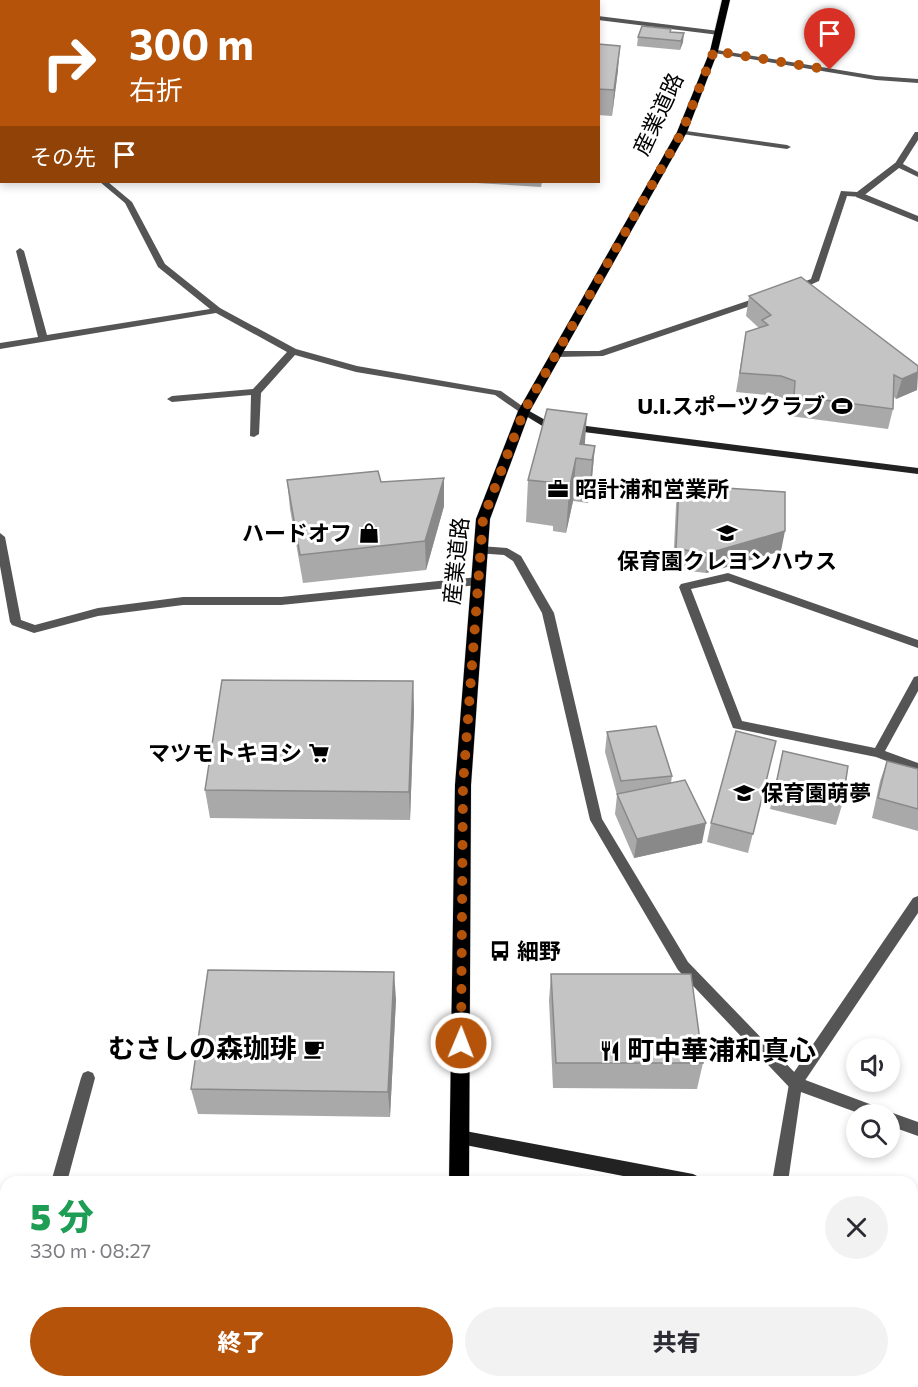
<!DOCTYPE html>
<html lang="ja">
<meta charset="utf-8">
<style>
:root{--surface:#fff;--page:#f2f2f3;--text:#2b2b33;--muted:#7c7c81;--accent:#b45309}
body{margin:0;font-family:Commissioner,"Noto Sans JP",sans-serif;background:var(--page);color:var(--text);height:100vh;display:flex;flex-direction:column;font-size:22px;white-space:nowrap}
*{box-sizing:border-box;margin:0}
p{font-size:20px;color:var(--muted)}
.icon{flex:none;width:33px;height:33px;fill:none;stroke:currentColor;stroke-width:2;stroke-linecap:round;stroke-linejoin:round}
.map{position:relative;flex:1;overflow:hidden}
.side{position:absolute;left:0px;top:1176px;width:918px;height:212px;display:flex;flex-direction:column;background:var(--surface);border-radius:18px 18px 0 0;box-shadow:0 3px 9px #0003}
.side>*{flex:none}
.top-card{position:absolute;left:0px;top:0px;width:600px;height:183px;box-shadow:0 3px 9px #0003;background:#b45309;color:#fff;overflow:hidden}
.tools{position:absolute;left:846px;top:1038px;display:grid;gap:12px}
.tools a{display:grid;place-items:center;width:54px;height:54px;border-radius:50%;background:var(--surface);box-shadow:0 3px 9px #0003;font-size:30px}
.pin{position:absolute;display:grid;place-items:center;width:51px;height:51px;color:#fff;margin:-62px -26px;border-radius:50% 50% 50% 0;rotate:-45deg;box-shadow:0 0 6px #0007}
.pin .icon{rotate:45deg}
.me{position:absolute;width:66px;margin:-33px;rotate:1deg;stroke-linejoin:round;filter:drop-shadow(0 0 4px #0008)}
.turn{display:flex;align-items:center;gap:21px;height:126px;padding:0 30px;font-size:27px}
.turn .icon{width:78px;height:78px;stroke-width:2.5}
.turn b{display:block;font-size:42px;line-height:51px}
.then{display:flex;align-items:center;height:57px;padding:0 30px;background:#0003;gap:12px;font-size:22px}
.round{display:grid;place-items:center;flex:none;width:63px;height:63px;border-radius:32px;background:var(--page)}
.head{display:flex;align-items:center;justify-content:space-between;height:102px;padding:0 30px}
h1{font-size:36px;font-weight:800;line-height:45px;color:#1e9e55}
.cta{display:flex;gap:12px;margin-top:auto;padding:12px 30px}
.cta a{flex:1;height:69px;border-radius:36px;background:var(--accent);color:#fff;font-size:24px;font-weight:800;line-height:69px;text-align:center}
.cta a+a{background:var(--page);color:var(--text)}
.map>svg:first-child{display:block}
.green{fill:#dcdcdc}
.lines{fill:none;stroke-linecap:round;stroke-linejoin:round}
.primary-casing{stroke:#dbdbdb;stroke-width:1}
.lane{fill:#555;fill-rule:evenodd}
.street{fill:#555;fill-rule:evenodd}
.secondary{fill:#222;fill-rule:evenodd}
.primary{fill:#000;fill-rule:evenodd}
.wall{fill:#a9a9a9}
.shaded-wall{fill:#898989}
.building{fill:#c4c4c4;stroke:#898989;stroke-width:1.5}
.route{stroke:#b45309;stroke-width:10;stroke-dasharray:0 18}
.labels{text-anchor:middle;stroke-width:6;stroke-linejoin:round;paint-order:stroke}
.street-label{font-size:22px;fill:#000;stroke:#fff}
.poi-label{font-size:22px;font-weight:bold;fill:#000;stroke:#fff;text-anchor:end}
.near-poi-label{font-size:27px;font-weight:bold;fill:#000;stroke:#fff;text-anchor:end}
</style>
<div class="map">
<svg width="918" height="1387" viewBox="0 0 918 1387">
<rect width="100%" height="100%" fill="#fff"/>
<polygon class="green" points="912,1268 918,1269 918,1387 844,1387 844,1382 912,1382"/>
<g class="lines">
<g class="primary-casing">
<g id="primary">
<polygon points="722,0 730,0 718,51 687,132 530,411 490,519 471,785 469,1182 449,1182 455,785 476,519 518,411 677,132 710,51"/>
<rect x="444" y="1382" width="22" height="5"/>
</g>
</g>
<g class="lane">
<polygon points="0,115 2,115 0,120"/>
<polygon points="679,130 787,145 791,147 787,149 682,134 679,134"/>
<polygon points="915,132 918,132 918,140 901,167 895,167 894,165"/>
<rect x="0" y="167" width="2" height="4"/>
<polygon points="856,193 862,193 918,216 918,222 856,197"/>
<polygon points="480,546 507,548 521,556 554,613 602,819 688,962 800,1078 883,1109 885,1114 890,1112 918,1122 918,1136 890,1126 890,1114 861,1114 790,1088 678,970 590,820 542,613 513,561 504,555 476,553 475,550"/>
<polygon points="88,1071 93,1073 95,1078 67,1182 51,1182 81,1078 83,1073"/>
</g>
<g class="street">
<polygon points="0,0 3,2 2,7 0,7"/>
<polygon points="598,16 719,31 722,33 719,35 598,20"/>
<polygon points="711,49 876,76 918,79 918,83 876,80 714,53 711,53"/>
<rect x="0" y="67" width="2" height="4"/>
<polygon points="895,163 901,163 918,172 918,177 899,168 862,197 847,196 819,281 799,290 793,290 793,286 811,279 841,191 857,192"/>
<polygon points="100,182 108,182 132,202 165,264 220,308 296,349 357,366 501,391 529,411 527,413 521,413 495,395 356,372 295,355 261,393 259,434 254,437 250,436 251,395 172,402 167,399 172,396 253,389 287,352 216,313 0,349 0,343 38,337 16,251 20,248 24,251 47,335 210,309 158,267 125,203"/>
<polygon points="762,296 765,297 765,301 603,356 556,357 551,354 556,351 599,351"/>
<polygon points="0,533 5,537 21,620 35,625 98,608 183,597 281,597 478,577 484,581 478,585 281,605 183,605 98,616 34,633 12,625 10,622 0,566"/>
<polygon points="728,573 918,640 918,648 728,581 691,589 742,721 875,748 914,677 918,676 918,691 885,751 918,763 918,773 876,757 733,728 679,587 681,584"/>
<polygon points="918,896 918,913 802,1085 788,1182 772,1182 790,1078 913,898"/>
<polygon points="0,1259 6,1261 6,1277 0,1275"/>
<polygon points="6,1348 6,1380 0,1383 0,1351"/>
</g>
<g class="secondary">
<polygon points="524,408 547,421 918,468 918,474 544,427 521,413 521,409"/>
<polygon points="460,1130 693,1174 699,1177 701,1182 654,1182 460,1144 455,1142 452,1137 455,1132"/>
<polygon points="912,1217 918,1218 918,1234 912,1233"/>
</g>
<use href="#primary" class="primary"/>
</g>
<g class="wall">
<polygon points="671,32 683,42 680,50 637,46 638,37"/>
<polygon points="598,44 618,70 612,116 598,115"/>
<polygon points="460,182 542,182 541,187"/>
<polygon points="749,296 918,366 917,390 896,399 894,397 893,409 888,429 790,416 791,401 777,396 736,392 746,332 759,328 746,316"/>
<polygon points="584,444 595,446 591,488 588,503 573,501 566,533 553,531 553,526 526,522 528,480"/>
<polygon points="444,478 444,506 426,570 303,583 290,509 287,480 381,482"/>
<polygon points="679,485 781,551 706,573 673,569 676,505"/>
<polygon points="413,681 414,710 410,820 210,818 205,790"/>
<polygon points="607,732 672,776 671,783 702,843 634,858 615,814 617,795 605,752"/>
<polygon points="776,741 748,853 707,842 711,823"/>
<polygon points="783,751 842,805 836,825 770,809"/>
<polygon points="887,761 918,769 918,831 872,818 880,781"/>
<polygon points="551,974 703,1063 697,1089 553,1088 549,1000"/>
<polygon points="396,999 390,1117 198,1114 191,1089"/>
</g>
<g class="shaded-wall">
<polygon points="684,33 683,42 680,50 681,41"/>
<polygon points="620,46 618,70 612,116 614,90"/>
<polygon points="918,372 917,390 896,399 902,379"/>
<polygon points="587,414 584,456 580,444"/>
<polygon points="595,446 591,488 588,503 592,460"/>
<polygon points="576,458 573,501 566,533 569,490"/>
<polygon points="444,478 444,506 426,570 425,541"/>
<polygon points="785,531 781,551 706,573 709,553"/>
<polygon points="413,681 414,710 410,820 409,792"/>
<polygon points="706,823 702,843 634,858 637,839"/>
<polygon points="394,972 396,999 390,1117 388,1092"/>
</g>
<g class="building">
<polygon points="642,26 671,29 670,32 684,33 681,41 638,37"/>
<polygon points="598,44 620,46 614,90 598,89"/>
<polygon points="801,277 918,366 918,372 902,379 894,375 893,409 794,396 795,381 781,376 740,373 746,332 768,325 762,320 771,315 749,296"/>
<polygon points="547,409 587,414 580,444 595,446 592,460 576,458 569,490 555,488 556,483 528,480"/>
<polygon points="378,471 381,482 444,478 425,541 300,555 287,480"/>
<polygon points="679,485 785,492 785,531 709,553 676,549"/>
<polygon points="222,680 413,681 409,792 205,790"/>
<polygon points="656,726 672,776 621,781 607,732"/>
<polygon points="736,731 776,741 753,834 711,823"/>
<polygon points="783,751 848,766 842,805 775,789"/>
<polygon points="887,761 918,769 918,809 878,798"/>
<polygon points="685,780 706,823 637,839 617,794"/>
<polygon points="208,970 394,972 388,1092 191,1089"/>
<polygon points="551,974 691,974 703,1063 556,1063"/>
</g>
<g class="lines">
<polyline class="route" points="461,1043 463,785 483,519 524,411 682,132 714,51 830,70"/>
</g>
<defs>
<g id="stadium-bare" transform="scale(1.62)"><path d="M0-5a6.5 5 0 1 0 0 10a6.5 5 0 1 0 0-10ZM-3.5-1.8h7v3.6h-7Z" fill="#000" stroke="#fff" stroke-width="2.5" paint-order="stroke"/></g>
<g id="office-bare" transform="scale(1.62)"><path d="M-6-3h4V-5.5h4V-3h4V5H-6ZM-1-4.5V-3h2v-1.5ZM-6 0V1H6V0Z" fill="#000" stroke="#fff" stroke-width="2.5" paint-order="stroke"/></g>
<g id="shop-bare" transform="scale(1.62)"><path d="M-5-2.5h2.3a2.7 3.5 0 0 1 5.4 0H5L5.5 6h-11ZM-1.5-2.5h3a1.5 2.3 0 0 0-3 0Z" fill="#000" stroke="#fff" stroke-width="2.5" paint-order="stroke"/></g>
<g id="school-bare" transform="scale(1.62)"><path d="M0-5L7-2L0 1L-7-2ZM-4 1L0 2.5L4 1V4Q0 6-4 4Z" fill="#000" stroke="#fff" stroke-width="2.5" paint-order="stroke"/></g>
<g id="supermarket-bare" transform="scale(1.62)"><path d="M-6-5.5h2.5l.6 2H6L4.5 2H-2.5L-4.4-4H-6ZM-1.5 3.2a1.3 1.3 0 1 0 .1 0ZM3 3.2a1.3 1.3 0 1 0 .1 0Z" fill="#000" stroke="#fff" stroke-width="2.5" paint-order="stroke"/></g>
<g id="bus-bare" transform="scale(1.62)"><path d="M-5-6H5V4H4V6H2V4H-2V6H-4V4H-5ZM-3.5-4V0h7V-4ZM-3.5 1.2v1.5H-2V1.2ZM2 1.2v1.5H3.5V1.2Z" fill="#000" stroke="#fff" stroke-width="2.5" paint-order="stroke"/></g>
<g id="cafe-bare" transform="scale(1.62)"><path d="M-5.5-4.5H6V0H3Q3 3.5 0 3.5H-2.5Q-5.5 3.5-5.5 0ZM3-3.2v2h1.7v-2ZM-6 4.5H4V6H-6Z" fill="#000" stroke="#fff" stroke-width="2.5" paint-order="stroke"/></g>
<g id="restaurant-bare" transform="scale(1.62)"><path d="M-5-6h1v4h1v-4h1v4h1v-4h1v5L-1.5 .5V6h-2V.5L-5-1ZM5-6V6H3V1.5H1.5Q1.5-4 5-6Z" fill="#000" stroke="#fff" stroke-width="2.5" paint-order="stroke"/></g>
</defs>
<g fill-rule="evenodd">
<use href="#stadium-bare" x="842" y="406"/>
<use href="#office-bare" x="558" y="489"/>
<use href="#shop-bare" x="369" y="533"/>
<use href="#school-bare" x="727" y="533"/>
<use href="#supermarket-bare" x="319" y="753"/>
<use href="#school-bare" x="744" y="793"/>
<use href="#bus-bare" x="500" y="951"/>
<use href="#cafe-bare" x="314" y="1049"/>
<use href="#restaurant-bare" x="610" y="1051"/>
</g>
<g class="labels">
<g class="street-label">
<text transform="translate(658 114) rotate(-65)" y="8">産業道路</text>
<text transform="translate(456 561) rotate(-84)" y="8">産業道路</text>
</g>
<g class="poi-label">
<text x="825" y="414">U.I.スポーツクラブ</text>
<text x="575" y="497" text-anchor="start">昭計浦和営業所</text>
<text x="352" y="541">ハードオフ</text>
<text x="727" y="569" text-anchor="middle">保育園クレヨンハウス</text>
<text x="302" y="761">マツモトキヨシ</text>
<text x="761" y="801" text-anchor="start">保育園萌夢</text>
<text x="517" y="959" text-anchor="start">細野</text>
</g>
<g class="near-poi-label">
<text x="297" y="1058">むさしの森珈琲</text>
<text x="627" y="1060" text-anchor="start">町中華浦和真心</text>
</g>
</g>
</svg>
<div class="tools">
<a><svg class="icon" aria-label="sound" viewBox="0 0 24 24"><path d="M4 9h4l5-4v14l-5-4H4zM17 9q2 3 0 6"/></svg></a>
<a><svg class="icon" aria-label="search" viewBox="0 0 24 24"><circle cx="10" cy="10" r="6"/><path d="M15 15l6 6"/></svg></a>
</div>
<div class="pin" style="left:830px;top:70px;background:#d93025"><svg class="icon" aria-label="arrive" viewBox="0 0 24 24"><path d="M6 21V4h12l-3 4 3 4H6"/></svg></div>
<svg class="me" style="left:461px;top:1043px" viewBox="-20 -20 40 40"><circle r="17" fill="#b45309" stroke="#fff" stroke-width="3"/><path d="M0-11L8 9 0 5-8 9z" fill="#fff"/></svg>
<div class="top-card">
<div class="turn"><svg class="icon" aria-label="right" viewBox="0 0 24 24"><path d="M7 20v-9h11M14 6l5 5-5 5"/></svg><div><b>300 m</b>右折</div></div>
<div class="then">その先<svg class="icon" aria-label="arrive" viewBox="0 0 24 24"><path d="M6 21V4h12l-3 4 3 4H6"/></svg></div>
</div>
<section class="side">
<div class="head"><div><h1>5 分</h1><p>330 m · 08:27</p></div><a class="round"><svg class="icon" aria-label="close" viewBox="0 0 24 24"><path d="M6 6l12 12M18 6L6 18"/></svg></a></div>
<div class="cta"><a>終了</a><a>共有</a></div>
</section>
</div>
